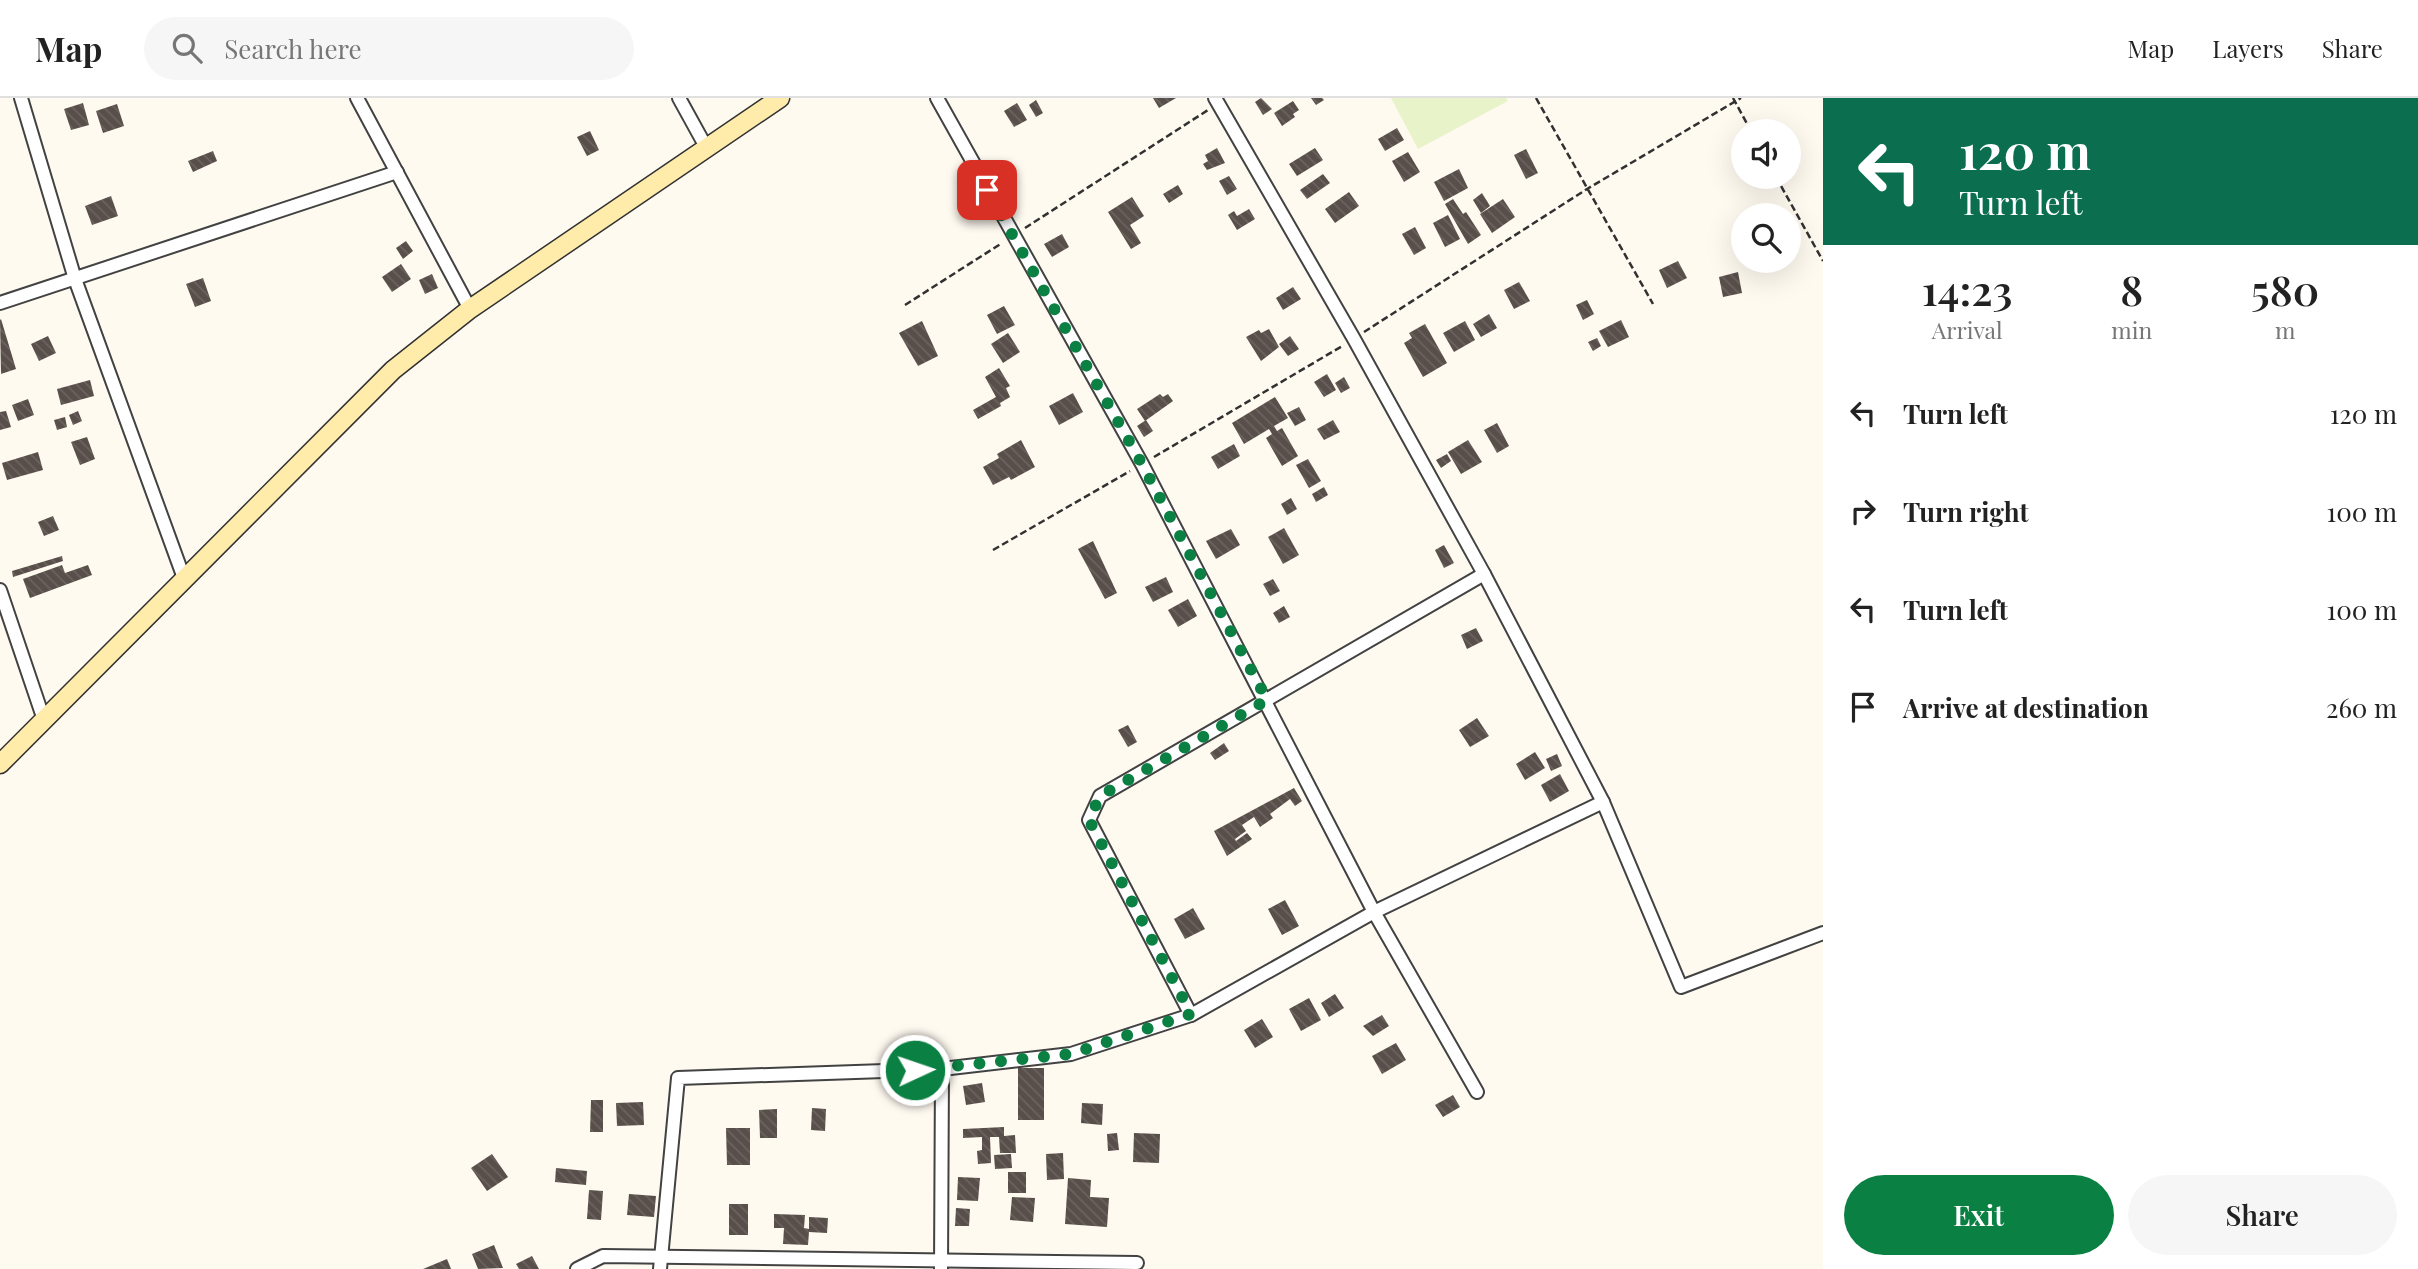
<!DOCTYPE html>
<style>
:root{--surface:#fff;--page:#f6f6f6;--text:#222;--muted:#767676;--line:#e0e0e0;--accent:#0b8043}
body{margin:0;font-family:"Playfair Display",serif;background:var(--page);color:var(--text);height:100vh;display:flex;flex-direction:column;font-size:26px;white-space:nowrap}
*{box-sizing:border-box;margin:0}
p{font-size:23px;color:var(--muted)}
.icon{flex:none;width:38px;height:38px;fill:none;stroke:currentColor;stroke-width:2;stroke-linecap:round;stroke-linejoin:round}
.map{position:relative;flex:1;overflow:hidden}
.panel{display:flex;flex-direction:column;background:var(--surface);width:595px}
.panel>*{flex:none}
.hud{background:#0b6e4f;color:#fff;overflow:hidden}
.fabs{position:absolute;left:1731px;top:21px;display:grid;gap:14px}
.fabs a{display:grid;place-items:center;width:70px;height:70px;border-radius:50%;background:var(--surface);box-shadow:0 7px 28px #0002;font-size:35px}
.pin{position:absolute;display:grid;place-items:center;width:60px;height:60px;color:#fff;margin:-30px;border-radius:14px;box-shadow:0 4px 10px #0006}
.me{position:absolute;width:77px;margin:-38px;rotate:87deg;stroke-linejoin:round;filter:drop-shadow(0 0 5px #0008)}
.turn{display:flex;align-items:center;gap:24px;height:147px;padding:0 21px;font-size:32px}
.turn .icon{width:91px;height:91px;stroke-width:2.5}
.turn b{display:block;font-size:49px;line-height:60px}
.eta{display:flex;justify-content:space-evenly;align-items:center;height:119px;text-align:center}
.eta b{font-size:42px;font-weight:600;line-height:49px}
.button{display:flex;gap:14px;margin-top:auto;padding:14px 21px}
.button a{flex:1;height:80px;border-radius:42px;background:var(--accent);color:#fff;font-size:28px;font-weight:600;line-height:80px;text-align:center}
.button a+a{background:var(--page);color:var(--text)}
ul{padding:0;list-style:none}
li{display:flex;align-items:center;gap:21px;height:98px;padding:0 21px}
li div{flex:1}
li b{display:block;font-size:26px}
li em{font-style:normal}
header{display:flex;align-items:center;gap:42px;box-sizing:border-box;height:98px;padding:0 35px;background:var(--surface);border-bottom:2px solid var(--line)}
header strong{font-size:33px}
nav{display:flex;gap:38px;margin-inline-start:auto;font-size:24px}
.search{width:490px;height:63px;background:var(--page);display:flex;align-items:center;gap:18px;box-sizing:border-box;padding:0 24px;border-radius:38px;color:var(--muted);font-size:26px}
main{display:flex;flex:1;min-height:0}
.map>svg:first-child{display:block}
.pitch{fill:#e9f3ca}
.building{fill:url(#building-back-hatch)}
.lines{fill:none;stroke-linecap:round;stroke-linejoin:round}
.street-casing{stroke:#424242;stroke-width:16}
.secondary-casing{stroke:#313131;stroke-width:21}
.path{stroke:#313131;stroke-width:2.5;stroke-dasharray:7 3.5;stroke-linecap:butt}
.street{stroke:#fff;stroke-width:12}
.secondary{stroke:#ffecab;stroke-width:18}
.route{stroke:#0b8043;stroke-width:12;stroke-dasharray:0 21.6}
</style>
<header>
<strong>Map</strong>
<div class="search"><svg class="icon" aria-label="search" viewBox="0 0 24 24"><circle cx="10" cy="10" r="6"/><path d="M15 15l6 6"/></svg>Search here</div>
<nav><a>Map</a><a>Layers</a><a>Share</a></nav>
</header>
<main>
<div class="map">
<svg width="1823" height="1171" viewBox="0 0 1823 1171">
<defs>
<pattern id="building-back-hatch" width="6" height="6" patternUnits="userSpaceOnUse" patternTransform="scale(1.75)"><rect width="6" height="6" fill="#584e4a"/><path d="M-1 5l2 2M0 0l6 6M5-1l2 2" fill="none" stroke="#6b6360"/></pattern>
</defs>
<rect width="100%" height="100%" fill="#fffaf0"/>
<polygon class="pitch" points="1391,0 1506,0 1508,3 1418,51"/>
<g class="building">
<polygon points="1153,0 1176,0 1159,10"/>
<polygon points="1261,0 1272,11 1263,17 1255,4"/>
<polygon points="1311,0 1322,0 1324,2 1316,7"/>
<polygon points="1036,2 1043,15 1036,19 1029,7"/>
<polygon points="1293,3 1299,12 1293,16 1295,19 1282,28 1274,15"/>
<polygon points="83,5 89,27 71,32 64,11"/>
<polygon points="1017,5 1027,22 1014,29 1004,13"/>
<polygon points="117,6 124,28 103,35 96,13"/>
<polygon points="1397,30 1404,42 1385,53 1378,41"/>
<polygon points="590,33 599,52 587,58 577,39"/>
<polygon points="1217,50 1225,65 1207,72 1203,66 1208,63 1205,57"/>
<polygon points="1315,50 1323,62 1297,78 1289,66"/>
<polygon points="1526,51 1538,75 1526,81 1514,57"/>
<polygon points="213,53 217,63 193,74 188,63"/>
<polygon points="1408,54 1420,74 1404,84 1392,63"/>
<polygon points="1459,71 1468,90 1444,103 1434,84"/>
<polygon points="1323,76 1330,85 1307,101 1300,92"/>
<polygon points="1229,78 1237,91 1227,97 1219,83"/>
<polygon points="1178,87 1183,96 1169,105 1163,96"/>
<polygon points="1349,94 1359,108 1335,125 1325,111"/>
<polygon points="1482,95 1490,108 1481,115 1473,102"/>
<polygon points="111,98 118,118 92,127 85,108"/>
<polygon points="1132,99 1144,118 1130,127 1141,145 1131,151 1108,114"/>
<polygon points="1453,101 1463,116 1466,114 1481,137 1468,146 1445,106"/>
<polygon points="1503,101 1515,119 1492,135 1480,116"/>
<polygon points="1249,111 1255,121 1237,132 1228,117 1234,113 1237,118"/>
<polygon points="1448,117 1460,141 1445,149 1433,125"/>
<polygon points="1415,129 1426,150 1414,157 1402,136"/>
<polygon points="1062,136 1069,149 1052,159 1044,146"/>
<polygon points="406,143 413,153 403,161 396,150"/>
<polygon points="1678,163 1687,180 1667,190 1659,172"/>
<polygon points="401,166 411,181 392,194 382,179"/>
<polygon points="1738,174 1742,195 1723,199 1719,179"/>
<polygon points="432,176 438,190 425,196 419,182"/>
<polygon points="203,180 211,203 195,209 186,186"/>
<polygon points="1519,184 1530,203 1514,211 1504,192"/>
<polygon points="1293,189 1301,201 1283,212 1276,200"/>
<polygon points="1587,202 1594,216 1583,222 1576,207"/>
<polygon points="1004,208 1015,227 997,236 987,217"/>
<polygon points="1489,216 1497,230 1481,239 1473,226"/>
<polygon points="1,221 16,271 1,276 0,222"/>
<polygon points="1621,222 1629,239 1608,249 1599,233"/>
<polygon points="922,223 938,258 918,268 899,235"/>
<polygon points="1465,223 1475,242 1454,254 1443,235"/>
<polygon points="1425,226 1447,265 1423,279 1404,245 1412,240 1409,235"/>
<polygon points="1269,231 1279,249 1261,263 1246,239 1259,232 1261,235"/>
<polygon points="1008,235 1020,254 1003,265 991,246"/>
<polygon points="48,238 56,255 39,263 31,246"/>
<polygon points="1290,238 1299,251 1288,258 1279,246"/>
<polygon points="1597,240 1601,248 1593,253 1588,244"/>
<polygon points="999,270 1010,288 1006,290 1010,299 1000,305 1001,308 978,321 973,312 996,299 985,279"/>
<polygon points="1327,276 1336,292 1324,299 1314,284"/>
<polygon points="1344,279 1350,290 1341,295 1335,285"/>
<polygon points="90,282 94,298 61,307 57,291"/>
<polygon points="1073,295 1083,314 1059,327 1049,308"/>
<polygon points="1160,296 1163,299 1168,296 1173,303 1145,323 1137,311"/>
<polygon points="1275,299 1288,320 1274,328 1277,333 1282,330 1298,358 1282,368 1266,340 1272,336 1269,331 1244,346 1232,325"/>
<polygon points="28,301 34,317 18,323 12,307"/>
<polygon points="1299,309 1306,322 1295,328 1287,315"/>
<polygon points="6,313 11,329 0,332 0,314"/>
<polygon points="78,313 82,323 73,327 69,317"/>
<polygon points="65,319 67,329 57,332 54,322"/>
<polygon points="1146,322 1153,333 1144,339 1137,328"/>
<polygon points="1333,322 1340,334 1324,342 1317,331"/>
<polygon points="1497,325 1509,348 1497,355 1484,332"/>
<polygon points="87,339 95,361 80,367 71,344"/>
<polygon points="1021,342 1035,369 1011,382 1009,379 993,387 983,369 999,360 997,356"/>
<polygon points="1468,342 1482,364 1461,376 1448,354"/>
<polygon points="1234,346 1240,358 1218,371 1211,359"/>
<polygon points="38,354 43,372 7,382 2,365"/>
<polygon points="1447,356 1451,363 1441,370 1436,362"/>
<polygon points="1308,361 1321,383 1309,390 1296,367"/>
<polygon points="1324,389 1328,397 1316,404 1312,396"/>
<polygon points="1291,400 1297,411 1287,417 1281,406"/>
<polygon points="53,418 59,432 44,438 38,424"/>
<polygon points="1284,430 1299,457 1283,466 1268,439"/>
<polygon points="1231,431 1240,447 1216,461 1206,443"/>
<polygon points="1093,443 1117,495 1105,501 1078,451"/>
<polygon points="1444,447 1454,465 1444,470 1435,452"/>
<polygon points="62,458 63,463 13,479 12,473"/>
<polygon points="62,467 65,475 88,467 92,477 30,500 23,481"/>
<polygon points="1166,479 1173,494 1153,504 1145,489"/>
<polygon points="1273,481 1280,493 1270,498 1263,486"/>
<polygon points="1188,501 1197,518 1178,529 1168,512"/>
<polygon points="1284,508 1290,519 1279,525 1273,515"/>
<polygon points="1476,530 1483,543 1467,551 1461,537"/>
<polygon points="1477,620 1489,638 1470,649 1459,632"/>
<polygon points="1128,627 1137,644 1128,649 1118,632"/>
<polygon points="1224,645 1229,653 1215,662 1210,655"/>
<polygon points="1535,654 1545,670 1525,682 1516,666"/>
<polygon points="1557,656 1562,668 1551,673 1546,661"/>
<polygon points="1560,676 1569,693 1550,704 1541,687"/>
<polygon points="1294,690 1302,703 1295,708 1290,701 1270,716 1273,720 1260,729 1254,719 1242,727 1246,733 1235,741 1236,743 1247,735 1252,741 1227,758 1214,733"/>
<polygon points="1285,802 1299,828 1282,837 1268,811"/>
<polygon points="1193,810 1205,831 1185,841 1174,821"/>
<polygon points="1335,896 1344,910 1329,919 1321,905"/>
<polygon points="1309,900 1321,922 1301,933 1289,911"/>
<polygon points="1382,917 1389,928 1373,938 1363,928"/>
<polygon points="1262,921 1273,939 1255,950 1244,932"/>
<polygon points="1396,945 1406,962 1382,976 1372,958"/>
<rect x="1018" y="970" width="26" height="52"/>
<polygon points="982,985 985,1004 966,1007 963,988"/>
<polygon points="1453,997 1460,1009 1443,1019 1435,1007"/>
<polygon points="591,1002 603,1002 603,1034 590,1034"/>
<polygon points="643,1004 644,1027 617,1028 616,1005"/>
<polygon points="1082,1005 1103,1006 1102,1027 1081,1025"/>
<polygon points="812,1010 826,1011 825,1033 811,1032"/>
<polygon points="777,1011 777,1040 760,1040 759,1012"/>
<polygon points="1004,1029 1004,1038 1015,1037 1016,1055 1000,1055 999,1039 990,1039 991,1065 978,1066 977,1053 982,1052 982,1039 963,1040 963,1031"/>
<polygon points="726,1030 750,1030 750,1067 727,1067"/>
<polygon points="1117,1035 1119,1052 1108,1053 1107,1036"/>
<polygon points="1134,1035 1160,1036 1159,1065 1133,1064"/>
<polygon points="1063,1055 1064,1081 1047,1082 1046,1056"/>
<polygon points="492,1056 508,1079 487,1093 471,1070"/>
<polygon points="1011,1056 1012,1070 995,1071 994,1057"/>
<polygon points="556,1070 587,1073 586,1087 555,1084"/>
<rect x="1008" y="1074" width="18" height="21"/>
<polygon points="958,1079 980,1080 978,1103 957,1102"/>
<polygon points="1068,1080 1091,1082 1090,1099 1109,1100 1107,1129 1065,1126"/>
<polygon points="589,1092 603,1093 601,1122 587,1121"/>
<polygon points="629,1096 656,1098 654,1119 627,1117"/>
<polygon points="1012,1099 1035,1100 1033,1124 1010,1122"/>
<rect x="729" y="1106" width="19" height="31"/>
<polygon points="956,1110 970,1111 969,1128 955,1128"/>
<polygon points="774,1116 805,1117 804,1130 809,1131 809,1119 828,1120 827,1135 809,1134 808,1147 783,1146 784,1130 774,1130"/>
<polygon points="494,1147 503,1170 478,1171 472,1156"/>
<polygon points="532,1158 539,1171 519,1171 516,1166"/>
<polygon points="447,1161 451,1171 423,1171"/>
</g>
<g class="lines">
<g class="street-casing">
<g id="street">
<polyline points="21,0 75,181 185,483"/>
<polyline points="357,0 470,211"/>
<polyline points="679,0 706,49"/>
<polyline points="937,0 1142,366 1374,814 1477,994"/>
<polyline points="1215,0 1354,241 1484,476 1603,704 1681,889 1823,835"/>
<polyline points="0,205 397,74"/>
<polyline points="0,492 44,622"/>
<polyline points="1191,917 1089,722 1100,698 1484,476"/>
<polyline points="577,1171 603,1158 1137,1165"/>
<polyline points="660,1171 678,980 942,971 1071,956 1191,917 1374,814 1603,704"/>
<polyline points="941,1171 942,971"/>
</g>
</g>
<g class="secondary-casing">
<polyline id="secondary" points="0,666 393,272 470,211 780,0"/>
</g>
<g class="path">
<polyline points="1536,0 1653,206"/>
<polyline points="1733,0 1751,33"/>
<polyline points="1776,79 1823,163"/>
<polyline points="1025,130 1208,12"/>
<polyline points="905,207 1002,145"/>
<polyline points="1364,234 1587,91 1741,0"/>
<polyline points="1154,359 1344,247"/>
<polyline points="993,452 1130,373"/>
</g>
<use href="#street" class="street"/>
<use href="#secondary" class="secondary"/>
</g>
<g class="lines">
<polyline class="route" points="915,972 1071,956 1191,916 1089,722 1100,698 1267,602 1142,366 987,92"/>
</g>
</svg>
<div class="fabs">
<a><svg class="icon" aria-label="sound" viewBox="0 0 24 24"><path d="M4 9h4l5-4v14l-5-4H4zM17 9q2 3 0 6"/></svg></a>
<a><svg class="icon" aria-label="search" viewBox="0 0 24 24"><circle cx="10" cy="10" r="6"/><path d="M15 15l6 6"/></svg></a>
</div>
<div class="pin" style="left:987px;top:92px;background:#d93025"><svg class="icon" aria-label="arrive" viewBox="0 0 24 24"><path d="M6 21V4h12l-3 4 3 4H6"/></svg></div>
<svg class="me" style="left:915px;top:972px" viewBox="-20 -20 40 40"><circle r="17" fill="#0b8043" stroke="#fff" stroke-width="3"/><path d="M0-11L8 9 0 5-8 9z" fill="#fff"/></svg>
</div>
<section class="panel">
<div class="hud">
<div class="turn"><svg class="icon" aria-label="left" viewBox="0 0 24 24"><path d="M17 20v-9H6M10 6l-5 5 5 5"/></svg><div><b>120 m</b>Turn left</div></div>
</div>
<div class="eta">
<div><b>14:23</b><p>Arrival</p></div>
<div><b>8</b><p>min</p></div>
<div><b>580</b><p>m</p></div>
</div>
<ul>
<li><svg class="icon" aria-label="left" viewBox="0 0 24 24"><path d="M17 20v-9H6M10 6l-5 5 5 5"/></svg><div><b>Turn left</b></div><em>120 m</em></li>
<li><svg class="icon" aria-label="right" viewBox="0 0 24 24"><path d="M7 20v-9h11M14 6l5 5-5 5"/></svg><div><b>Turn right</b></div><em>100 m</em></li>
<li><svg class="icon" aria-label="left" viewBox="0 0 24 24"><path d="M17 20v-9H6M10 6l-5 5 5 5"/></svg><div><b>Turn left</b></div><em>100 m</em></li>
<li><svg class="icon" aria-label="arrive" viewBox="0 0 24 24"><path d="M6 21V4h12l-3 4 3 4H6"/></svg><div><b>Arrive at destination</b></div><em>260 m</em></li>
</ul>
<div class="button"><a>Exit</a><a>Share</a></div>
</section>
</main>
